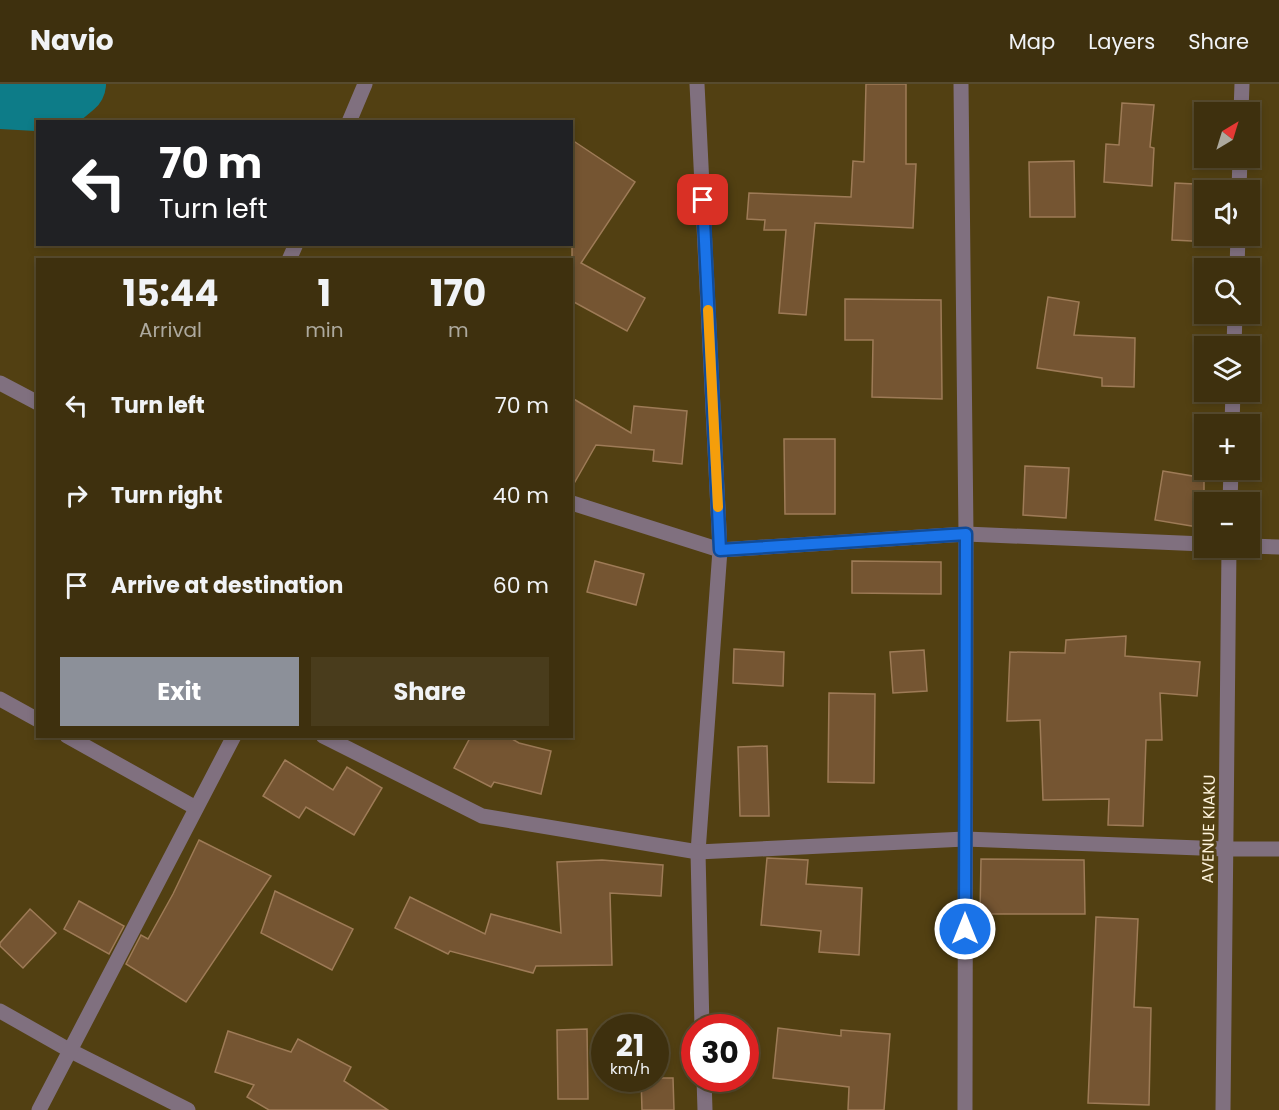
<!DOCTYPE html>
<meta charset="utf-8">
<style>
:root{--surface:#3e300e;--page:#493c1c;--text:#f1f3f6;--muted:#ada99e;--line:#574b2e;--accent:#8c9099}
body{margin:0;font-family:Poppins,sans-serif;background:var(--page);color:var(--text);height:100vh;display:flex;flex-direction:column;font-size:22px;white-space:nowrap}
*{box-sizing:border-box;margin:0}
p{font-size:20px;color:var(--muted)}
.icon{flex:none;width:33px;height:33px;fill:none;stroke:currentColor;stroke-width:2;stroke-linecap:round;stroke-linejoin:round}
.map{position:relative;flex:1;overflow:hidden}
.side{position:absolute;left:36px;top:174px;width:537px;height:480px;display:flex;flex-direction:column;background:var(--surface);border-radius:0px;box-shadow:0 3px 9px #0003,0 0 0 2px var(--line)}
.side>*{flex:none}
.banner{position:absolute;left:36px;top:36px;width:537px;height:126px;border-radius:0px;box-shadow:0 3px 9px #0003,0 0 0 2px var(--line);background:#202124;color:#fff;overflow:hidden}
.needle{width:39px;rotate:38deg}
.buttons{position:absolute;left:1194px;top:18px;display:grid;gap:12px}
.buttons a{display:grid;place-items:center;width:66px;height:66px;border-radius:0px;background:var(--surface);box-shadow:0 3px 9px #0003,0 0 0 2px var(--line);font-size:30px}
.speed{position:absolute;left:591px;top:930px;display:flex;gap:12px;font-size:30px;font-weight:700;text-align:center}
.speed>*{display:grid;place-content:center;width:78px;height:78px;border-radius:50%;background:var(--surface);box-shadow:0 3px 9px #0003,0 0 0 2px var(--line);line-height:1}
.speed small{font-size:15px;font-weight:400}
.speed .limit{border:9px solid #d22;background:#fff;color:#111}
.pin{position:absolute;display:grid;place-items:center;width:51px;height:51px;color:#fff;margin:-26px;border-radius:12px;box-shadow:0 3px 9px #0006}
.me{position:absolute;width:66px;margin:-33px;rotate:0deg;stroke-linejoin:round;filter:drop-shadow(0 0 4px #0008)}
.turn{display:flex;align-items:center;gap:21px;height:126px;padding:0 24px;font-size:27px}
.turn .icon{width:78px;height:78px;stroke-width:2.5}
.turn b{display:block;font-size:42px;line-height:51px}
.eta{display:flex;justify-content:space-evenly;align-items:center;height:102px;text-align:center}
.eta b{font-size:36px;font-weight:700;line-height:42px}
.primary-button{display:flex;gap:12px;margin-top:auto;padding:12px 24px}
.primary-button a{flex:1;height:69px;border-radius:0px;background:var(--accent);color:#fff;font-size:24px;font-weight:700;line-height:69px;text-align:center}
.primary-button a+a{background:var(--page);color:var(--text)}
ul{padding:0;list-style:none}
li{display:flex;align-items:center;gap:18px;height:90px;padding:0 24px}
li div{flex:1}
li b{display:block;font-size:22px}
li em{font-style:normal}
header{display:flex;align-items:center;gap:36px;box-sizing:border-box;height:84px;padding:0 30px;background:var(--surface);border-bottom:2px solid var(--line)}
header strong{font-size:28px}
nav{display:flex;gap:33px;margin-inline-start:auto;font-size:21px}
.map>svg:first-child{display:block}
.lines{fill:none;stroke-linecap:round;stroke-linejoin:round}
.river{stroke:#0d7c88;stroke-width:66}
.building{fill:#755532;stroke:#9e7b57;stroke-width:1.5}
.minor{stroke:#80707f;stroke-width:15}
.route-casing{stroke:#114b97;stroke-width:15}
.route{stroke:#1a73e8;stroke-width:10}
.slow{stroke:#f59e0b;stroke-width:10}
.labels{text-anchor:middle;stroke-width:6;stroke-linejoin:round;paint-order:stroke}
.street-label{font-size:16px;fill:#fef3dc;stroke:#524012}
</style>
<header>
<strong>Navio</strong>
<nav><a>Map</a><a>Layers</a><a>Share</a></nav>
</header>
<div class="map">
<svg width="1279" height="1026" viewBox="0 0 1279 1026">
<rect width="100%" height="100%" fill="#524012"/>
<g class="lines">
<polyline class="river" points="0,12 55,15 73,0"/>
</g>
<g class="building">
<polygon points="866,0 906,0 906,80 916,80 913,144 815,139 806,231 779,229 786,146 764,146 765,136 747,135 749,109 851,113 853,77 864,78"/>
<polygon points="1122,19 1154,21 1150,63 1154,64 1152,102 1104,98 1106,60 1119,61"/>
<polygon points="572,56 635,98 581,179 645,214 627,247 572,217"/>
<polygon points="1074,77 1075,133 1030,133 1029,78"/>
<polygon points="1175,99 1215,101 1215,106 1204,106 1204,152 1212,152 1212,158 1172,156"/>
<polygon points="1048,213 1079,218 1074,251 1135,254 1134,303 1102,302 1102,294 1037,284"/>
<polygon points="845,215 941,216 942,315 872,313 873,256 845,256"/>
<polygon points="572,314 631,349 634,322 687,327 682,380 653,377 654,366 596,361 572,403"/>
<polygon points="784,355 835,355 835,430 785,430"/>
<polygon points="1025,382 1069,384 1066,434 1023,431"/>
<polygon points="1163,387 1204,394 1204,444 1155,436"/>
<polygon points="595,477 644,490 636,521 587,508"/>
<polygon points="852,477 941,478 941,510 852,509"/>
<polygon points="1126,552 1125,572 1200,578 1197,612 1160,609 1162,656 1146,656 1143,742 1108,741 1109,715 1043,716 1040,636 1007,637 1010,568 1065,569 1066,556"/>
<polygon points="734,565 784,568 783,602 733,599"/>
<polygon points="924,566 927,607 893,609 890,568"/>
<polygon points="829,609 875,610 874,699 828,698"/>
<polygon points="471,652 507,652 519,659 551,667 541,710 494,698 491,703 454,684"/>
<polygon points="767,662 769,732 740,732 738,663"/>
<polygon points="285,676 333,706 347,683 382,704 354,751 306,723 299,734 263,712"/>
<polygon points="199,756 271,792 186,918 126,880 141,851 148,855 173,810"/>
<polygon points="767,774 808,776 806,800 862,804 859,871 819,868 821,847 761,841"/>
<polygon points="981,775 1084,776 1085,830 980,830"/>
<polygon points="602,776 663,781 661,812 610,809 612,881 536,882 533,889 450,867 448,870 395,844 410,813 485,850 491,830 561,849 557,778"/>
<polygon points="275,807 353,845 332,886 261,849"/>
<polygon points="79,817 124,842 109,870 64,845"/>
<polygon points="30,825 56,849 23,884 0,862 0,859"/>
<polygon points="1096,833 1138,835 1134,923 1151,924 1149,1021 1088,1019"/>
<polygon points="778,944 841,952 841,946 890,950 884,1026 848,1026 849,1003 773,994"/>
<polygon points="587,945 588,1015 558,1015 557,946"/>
<polygon points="228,947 291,968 298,955 351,983 344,997 388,1026 269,1026 247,1013 254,1001 215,988"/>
<polygon points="641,994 673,994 674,1026 642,1026"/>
</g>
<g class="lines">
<g class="minor">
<polyline points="697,0 720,466 698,768 702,944"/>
<polyline points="961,0 966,450 965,1026"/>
<polyline points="1241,28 1242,0"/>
<polyline points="349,38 365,0"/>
<polyline points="1239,106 1240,74"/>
<polyline points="289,176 296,160"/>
<polyline points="1237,184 1238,152"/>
<polyline points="1234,262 1235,230"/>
<polyline points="0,299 38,319"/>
<polyline points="1232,340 1233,308"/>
<polyline points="1230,418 1231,386"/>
<polyline points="572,419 720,466 966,450 1204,460"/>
<polyline points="1250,462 1279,463"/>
<polyline points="0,615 38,636"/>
<polyline points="67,652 196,724"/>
<polyline points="323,652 482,732 698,768 965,755 1226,765 1279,765"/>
<polyline points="0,927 69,966 188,1026"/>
<polyline points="704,994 705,1026"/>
<polyline points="39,1026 234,652"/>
<polyline points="1223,1026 1229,464"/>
</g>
</g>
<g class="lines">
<g class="route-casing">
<polyline id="route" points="703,116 720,466 966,450 965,845"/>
</g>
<use href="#route" class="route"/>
<polyline class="slow" points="708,226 718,423"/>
</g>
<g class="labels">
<g class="street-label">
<text transform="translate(1208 745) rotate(-89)" y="6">AVENUE KIAKU</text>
</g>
</g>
</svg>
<div class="buttons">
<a><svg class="needle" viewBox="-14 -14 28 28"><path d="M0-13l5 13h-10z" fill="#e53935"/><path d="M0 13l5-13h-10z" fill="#ada99e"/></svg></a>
<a><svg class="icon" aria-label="sound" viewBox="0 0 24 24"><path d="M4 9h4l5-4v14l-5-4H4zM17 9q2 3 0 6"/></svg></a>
<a><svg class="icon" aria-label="search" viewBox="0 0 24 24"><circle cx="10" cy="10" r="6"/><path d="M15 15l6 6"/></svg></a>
<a><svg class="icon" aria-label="layers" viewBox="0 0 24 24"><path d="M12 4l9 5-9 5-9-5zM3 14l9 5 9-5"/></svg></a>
<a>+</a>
<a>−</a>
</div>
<div class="speed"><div>21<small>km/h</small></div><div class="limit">30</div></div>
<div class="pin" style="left:703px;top:116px;background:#d93025"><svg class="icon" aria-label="arrive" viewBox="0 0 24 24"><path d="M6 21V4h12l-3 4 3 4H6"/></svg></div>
<svg class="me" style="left:965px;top:845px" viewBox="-20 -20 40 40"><circle r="17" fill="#1a73e8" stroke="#fff" stroke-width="3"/><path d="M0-11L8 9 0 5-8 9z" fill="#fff"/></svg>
<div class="banner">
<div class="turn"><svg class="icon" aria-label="left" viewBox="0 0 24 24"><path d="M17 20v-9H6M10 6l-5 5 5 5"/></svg><div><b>70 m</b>Turn left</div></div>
</div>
<section class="side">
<div class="eta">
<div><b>15:44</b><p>Arrival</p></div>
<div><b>1</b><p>min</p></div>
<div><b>170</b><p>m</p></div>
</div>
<ul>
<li><svg class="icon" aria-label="left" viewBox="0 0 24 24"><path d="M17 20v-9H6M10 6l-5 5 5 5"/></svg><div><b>Turn left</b></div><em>70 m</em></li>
<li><svg class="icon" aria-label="right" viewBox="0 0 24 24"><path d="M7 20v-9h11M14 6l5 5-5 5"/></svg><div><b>Turn right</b></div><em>40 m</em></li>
<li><svg class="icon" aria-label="arrive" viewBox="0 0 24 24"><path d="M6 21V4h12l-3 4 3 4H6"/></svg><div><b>Arrive at destination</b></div><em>60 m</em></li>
</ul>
<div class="primary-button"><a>Exit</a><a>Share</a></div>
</section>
</div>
